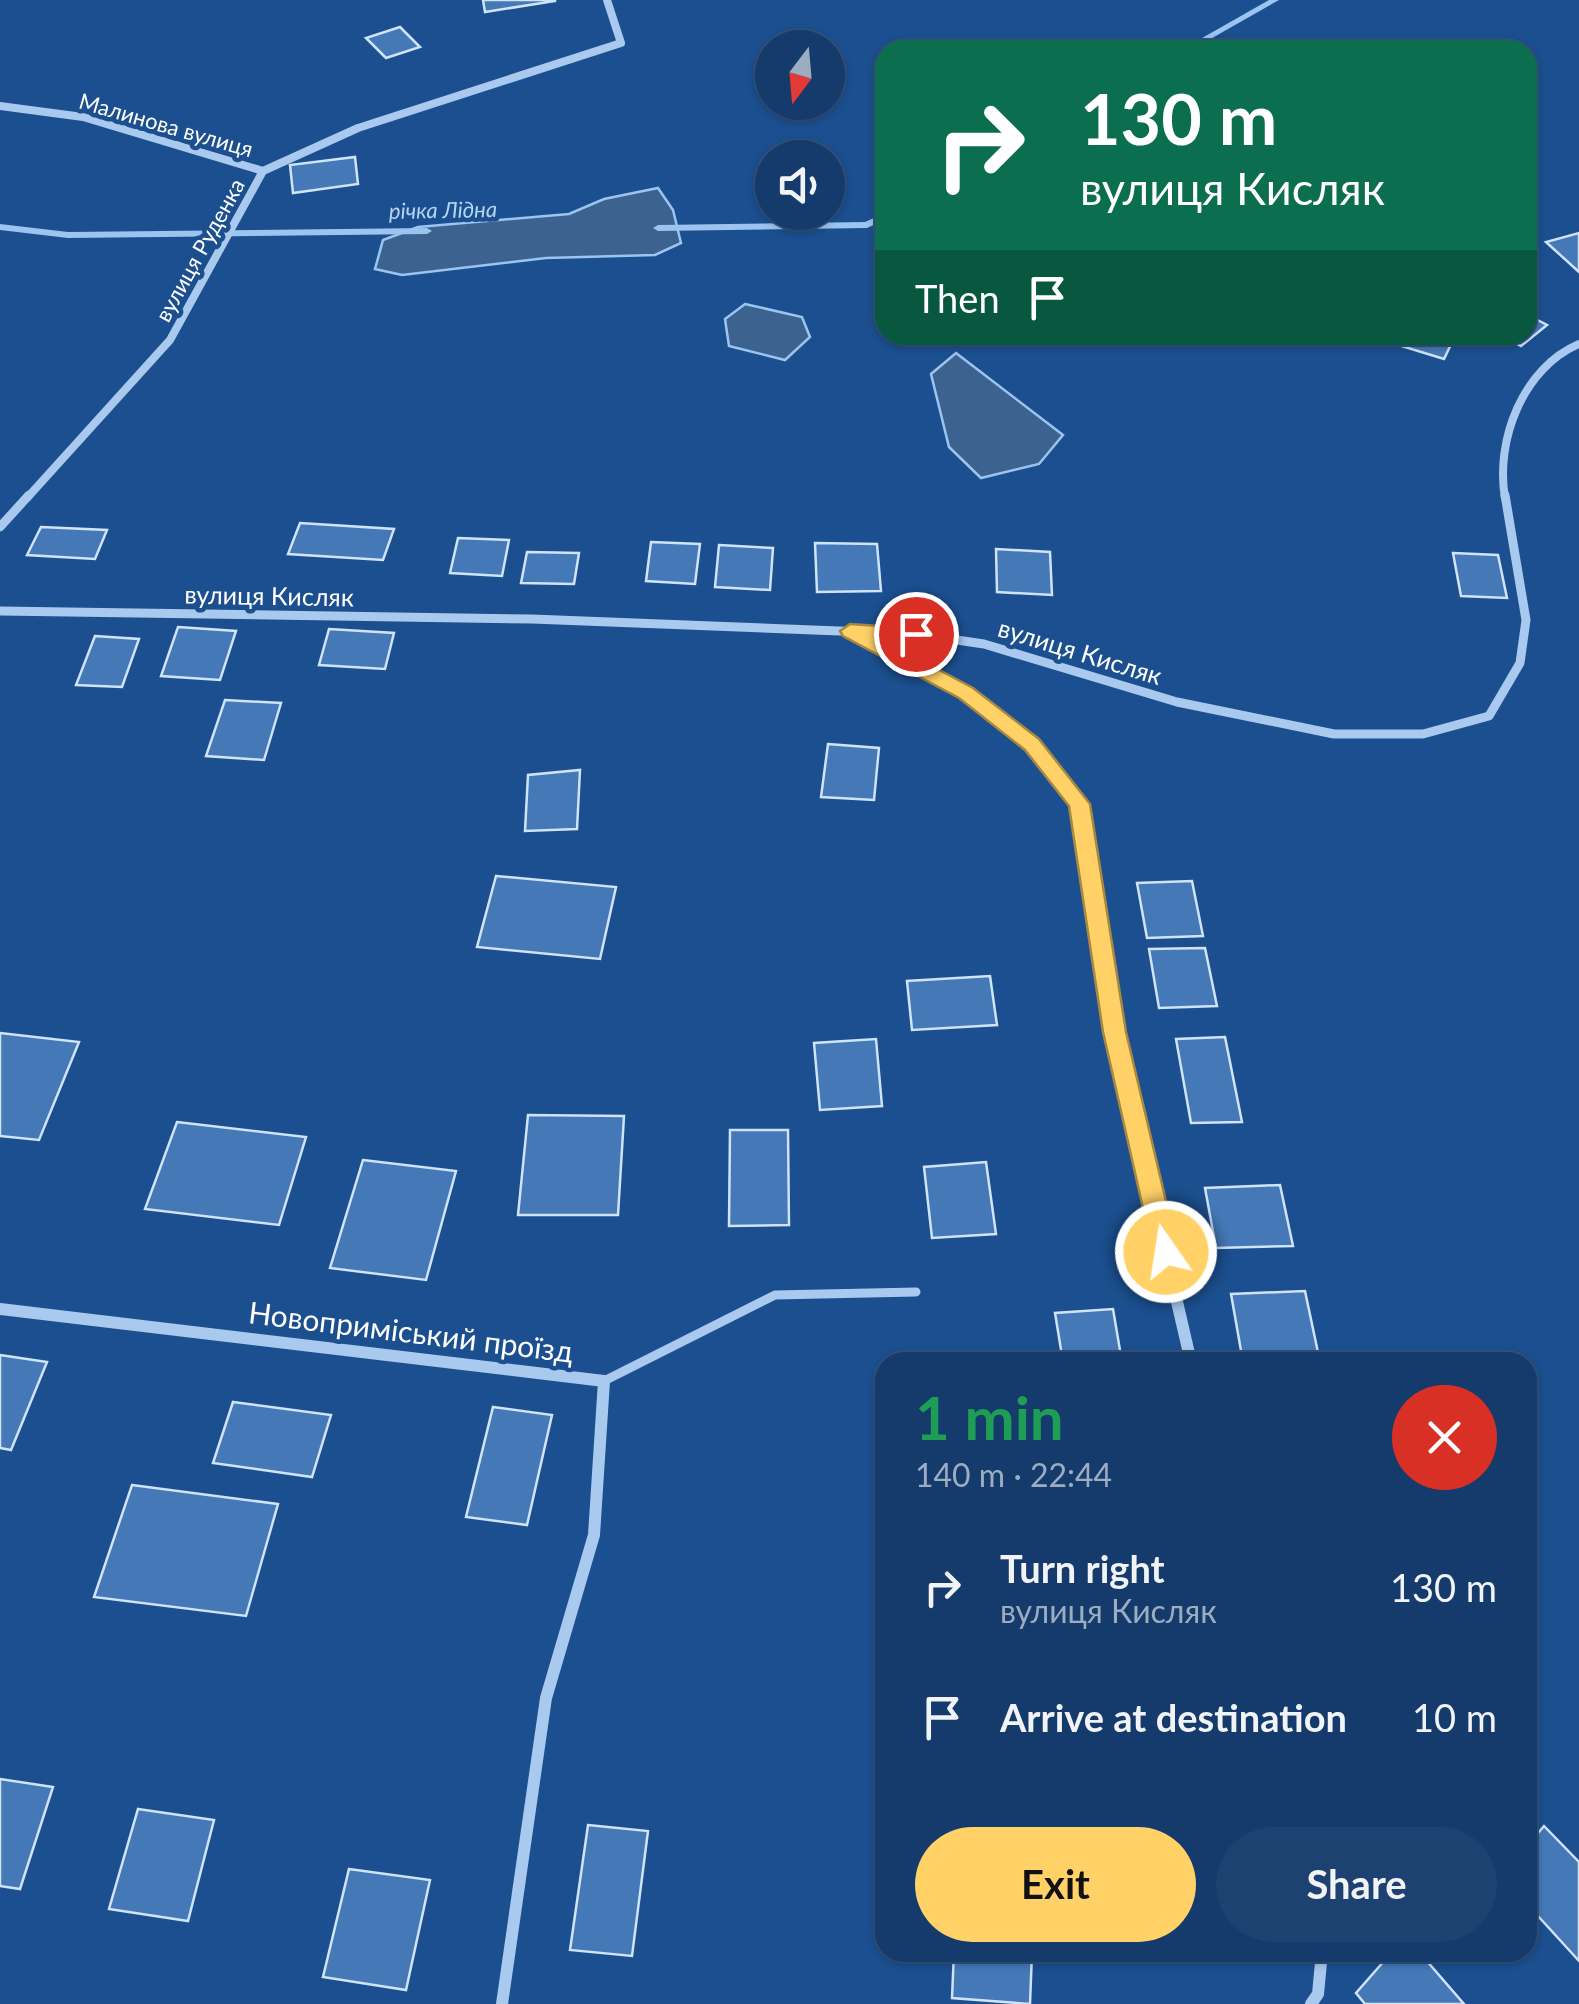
<!DOCTYPE html>
<meta charset="utf-8">
<style>
:root{--surface:#143b6b;--page:#1d4271;--text:#f1f3f6;--muted:#9dadc1;--line:#33557e;--accent:#ffd166}
body{margin:0;font-family:Lato,sans-serif;background:var(--page);color:var(--text);height:100vh;display:flex;flex-direction:column;font-size:38px;white-space:nowrap}
*{box-sizing:border-box;margin:0}
p{font-size:32px;color:var(--muted)}
.icon{flex:none;width:55px;height:55px;fill:none;stroke:currentColor;stroke-width:2;stroke-linecap:round;stroke-linejoin:round}
.map{position:relative;flex:1;overflow:hidden}
.drawer{position:absolute;left:875px;top:1352px;width:662px;height:610px;display:flex;flex-direction:column;background:var(--surface);border-radius:30px;box-shadow:0 2px 8px #0004,0 0 0 2px var(--line)}
.drawer>*{flex:none}
.guide{position:absolute;left:875px;top:40px;width:662px;height:305px;border-radius:30px;box-shadow:0 2px 8px #0004,0 0 0 2px var(--line);background:#0b6e4f;color:#fff;overflow:hidden}
.needle{width:65px;rotate:196deg}
.controls{position:absolute;left:755px;top:30px;display:grid;gap:20px}
.controls a{display:grid;place-items:center;width:90px;height:90px;border-radius:50%;background:var(--surface);box-shadow:0 2px 8px #0004,0 0 0 2px var(--line);font-size:50px}
.pin{position:absolute;display:grid;place-items:center;width:85px;height:85px;color:#fff;margin:-42px;border:5px solid #fff;border-radius:50%;box-shadow:0 2px 10px #0007}
.me{position:absolute;width:110px;margin:-55px;rotate:347deg;stroke-linejoin:round;filter:drop-shadow(0 0 8px #0008)}
.turn{display:flex;align-items:center;gap:35px;height:210px;padding:0 40px;font-size:45px}
.turn .icon{width:130px;height:130px;stroke-width:2.5}
.turn b{display:block;font-size:70px;line-height:85px}
.then{display:flex;align-items:center;height:95px;padding:0 40px;background:#0003;gap:20px;font-size:38px}
.round{display:grid;place-items:center;flex:none;width:105px;height:105px;border-radius:52px;background:var(--page)}
.overview{display:flex;align-items:center;justify-content:space-between;height:170px;padding:0 40px}
h1{font-size:60px;font-weight:700;line-height:75px;color:#1e9e55}
.action{display:flex;gap:20px;margin-top:auto;padding:20px 40px}
.action a{flex:1;height:115px;border-radius:60px;background:var(--accent);color:#111;font-size:40px;font-weight:700;line-height:115px;text-align:center}
.action a+a{background:var(--page);color:var(--text)}
ul{padding:0;list-style:none}
li{display:flex;align-items:center;gap:30px;height:130px;padding:0 40px}
li div{flex:1}
li b{display:block;font-size:38px}
li em{font-style:normal}
.map>svg:first-child{display:block}
.water{fill:#3c6290;stroke:#9cc4f0;stroke-width:2.5}
.lines{fill:none;stroke-linecap:round;stroke-linejoin:round}
.stream{fill:#9cc4f0;fill-rule:evenodd}
.building{fill:#4478b7;stroke:#cfe3fa;stroke-width:2.5}
.lane{stroke:#a9c9ee;stroke-width:9}
.street-far2{stroke:#a9c9ee;stroke-width:8}
.street-far1{stroke:#a9c9ee;stroke-width:9}
.street{stroke:#a9c9ee;stroke-width:12}
.route{fill:#ffd166;stroke:#a68842;stroke-width:2.5}
.labels{text-anchor:middle;stroke-width:9;stroke-linejoin:round;paint-order:stroke}
.far-street-label{font-size:22px;fill:#fff;stroke:#1b4f8f}
.far-water-label{font-size:22px;font-style:italic;fill:#b5d3f5;stroke:#1b4f8f}
.street-label{font-size:25px;fill:#fff;stroke:#1b4f8f}
.near-street-label{font-size:30px;fill:#fff;stroke:#1b4f8f}
</style>
<div class="map">
<svg width="1579" height="2004" viewBox="0 0 1579 2004">
<rect width="100%" height="100%" fill="#1b4f8f"/>
<g class="water">
<polygon points="658,188 673,210 681,243 655,255 546,258 402,275 375,269 383,240 418,227 569,214 604,199"/>
<polygon points="745,304 802,317 810,337 785,360 729,346 725,319"/>
<polygon points="956,353 1063,435 1039,464 981,478 949,447 931,374"/>
</g>
<g class="lines">
<g class="stream">
<polygon points="1269,0 1279,0 1191,50 1181,50"/>
<polygon points="885,213 885,220 867,228 658,231 653,228 658,225 865,222"/>
<polygon points="0,224 68,232 427,228 432,231 427,234 68,238 0,230"/>
</g>
</g>
<g class="building">
<polygon points="483,0 555,0 555,1 485,12"/>
<polygon points="400,27 420,47 386,58 366,38"/>
<polygon points="355,157 358,184 293,193 290,165"/>
<polygon points="1579,233 1579,272 1546,242"/>
<polygon points="1528,315 1547,325 1521,346 1499,335 1528,335"/>
<polygon points="1385,335 1443,335 1454,338 1444,359 1382,340"/>
<polygon points="300,523 394,529 383,560 288,554"/>
<polygon points="41,527 107,530 95,559 27,555"/>
<polygon points="458,538 509,540 502,576 450,573"/>
<polygon points="651,542 700,544 695,584 646,581"/>
<polygon points="815,543 877,544 881,591 817,592"/>
<polygon points="719,545 773,548 770,590 715,587"/>
<polygon points="996,549 1050,552 1052,595 997,592"/>
<polygon points="527,552 579,553 574,584 521,583"/>
<polygon points="1453,553 1498,555 1507,598 1461,596"/>
<polygon points="178,627 236,631 220,680 161,676"/>
<polygon points="329,629 394,633 385,669 319,665"/>
<polygon points="95,636 139,639 122,687 76,685"/>
<polygon points="225,700 281,703 264,760 206,756"/>
<polygon points="828,744 879,748 874,800 821,797"/>
<polygon points="580,770 577,829 525,831 528,775"/>
<polygon points="496,876 616,887 600,959 477,947"/>
<polygon points="1192,881 1203,936 1147,938 1137,883"/>
<polygon points="1205,948 1217,1006 1159,1008 1149,949"/>
<polygon points="990,976 997,1025 912,1030 907,981"/>
<polygon points="0,1033 79,1042 39,1140 0,1136"/>
<polygon points="1225,1037 1242,1122 1191,1123 1176,1039"/>
<polygon points="876,1039 882,1106 820,1110 814,1043"/>
<polygon points="528,1115 624,1116 618,1215 518,1215"/>
<polygon points="177,1122 306,1137 279,1225 145,1209"/>
<polygon points="730,1130 788,1130 789,1225 729,1226"/>
<polygon points="363,1160 456,1171 426,1280 330,1268"/>
<polygon points="986,1162 996,1234 932,1238 924,1167"/>
<polygon points="1280,1185 1293,1246 1216,1248 1205,1188"/>
<polygon points="1305,1291 1320,1362 1243,1362 1231,1294"/>
<polygon points="1113,1309 1122,1362 1063,1362 1055,1313"/>
<polygon points="0,1355 47,1362 11,1450 0,1448"/>
<polygon points="233,1402 331,1415 312,1477 213,1463"/>
<polygon points="493,1407 552,1415 527,1525 466,1517"/>
<polygon points="132,1485 278,1504 246,1616 94,1597"/>
<polygon points="0,1779 53,1787 20,1889 0,1886"/>
<polygon points="138,1809 214,1820 188,1921 109,1909"/>
<polygon points="588,1825 648,1831 632,1956 570,1950"/>
<polygon points="1544,1826 1579,1862 1579,1961 1528,1905 1528,1845"/>
<polygon points="349,1869 430,1880 406,1990 323,1977"/>
<polygon points="954,1952 1032,1952 1030,2004 952,1998"/>
<polygon points="1392,1952 1419,1952 1464,2004 1365,2004 1356,1993"/>
</g>
<g class="lines">
<polyline class="lane" points="604,1381 775,1295 916,1292"/>
<g class="street-far2">
<polyline points="0,106 83,117 263,171"/>
<polyline points="27,498 170,340 263,171 358,128 621,43 607,0"/>
<path d="M 1505,498 C 1495,440 1523,368 1579,344"/>
</g>
<g class="street-far1">
<polyline points="0,527 29,495"/>
<polyline points="0,611 532,619 916,634 984,644 1177,702 1334,734 1423,734 1489,716 1520,663 1526,620 1505,495"/>
<polyline points="856,634 966,693 1032,745 1079,804 1115,1032 1142,1149"/>
</g>
<g class="street">
<polyline points="1141,1147 1191,1362"/>
<polyline points="0,1309 604,1381 594,1535 546,1698 502,2004"/>
<polyline points="1311,2004 1318,1994 1322,1952"/>
</g>
</g>
<polygon class="route" points="850,624 923,629 926,634 916,641 883,640 973,688 1039,739 1090,804 1126,1032 1178,1252 1175,1260 1166,1264 1157,1260 1153,1252 1103,1032 1069,806 1025,750 959,698 843,636 840,631"/>
<g class="labels">
<g class="far-street-label">
<text transform="translate(166 125) rotate(16)" y="8">Малинова вулиця</text>
<text transform="translate(200 250) rotate(-61)" y="8">вулиця Руденка</text>
</g>
<g class="far-water-label">
<text transform="translate(443 210) rotate(-1)" y="8">річка Лідна</text>
</g>
<g class="street-label">
<text transform="translate(269 596) rotate(1)" y="9">вулиця Кисляк</text>
<text transform="translate(1080 652) rotate(17)" y="9">вулиця Кисляк</text>
</g>
<g class="near-street-label">
<text transform="translate(411 1333) rotate(7)" y="10">Новоприміський проїзд</text>
</g>
</g>
</svg>
<div class="controls">
<a><svg class="needle" viewBox="-14 -14 28 28"><path d="M0-13l5 13h-10z" fill="#e53935"/><path d="M0 13l5-13h-10z" fill="#9dadc1"/></svg></a>
<a><svg class="icon" aria-label="sound" viewBox="0 0 24 24"><path d="M4 9h4l5-4v14l-5-4H4zM17 9q2 3 0 6"/></svg></a>
</div>
<div class="pin" style="left:916px;top:634px;background:#d93025"><svg class="icon" aria-label="arrive" viewBox="0 0 24 24"><path d="M6 21V4h12l-3 4 3 4H6"/></svg></div>
<svg class="me" style="left:1166px;top:1252px" viewBox="-20 -20 40 40"><circle r="17" fill="#ffd166" stroke="#fff" stroke-width="3"/><path d="M0-11L8 9 0 5-8 9z" fill="#fff"/></svg>
<div class="guide">
<div class="turn"><svg class="icon" aria-label="right" viewBox="0 0 24 24"><path d="M7 20v-9h11M14 6l5 5-5 5"/></svg><div><b>130 m</b>вулиця Кисляк</div></div>
<div class="then">Then<svg class="icon" aria-label="arrive" viewBox="0 0 24 24"><path d="M6 21V4h12l-3 4 3 4H6"/></svg></div>
</div>
<section class="drawer">
<div class="overview"><div><h1>1 min</h1><p>140 m · 22:44</p></div><a class="round" style="background:#d93025;color:#fff"><svg class="icon" aria-label="close" viewBox="0 0 24 24"><path d="M6 6l12 12M18 6L6 18"/></svg></a></div>
<ul>
<li><svg class="icon" aria-label="right" viewBox="0 0 24 24"><path d="M7 20v-9h11M14 6l5 5-5 5"/></svg><div><b>Turn right</b><p>вулиця Кисляк</p></div><em>130 m</em></li>
<li><svg class="icon" aria-label="arrive" viewBox="0 0 24 24"><path d="M6 21V4h12l-3 4 3 4H6"/></svg><div><b>Arrive at destination</b></div><em>10 m</em></li>
</ul>
<div class="action"><a>Exit</a><a>Share</a></div>
</section>
</div>
